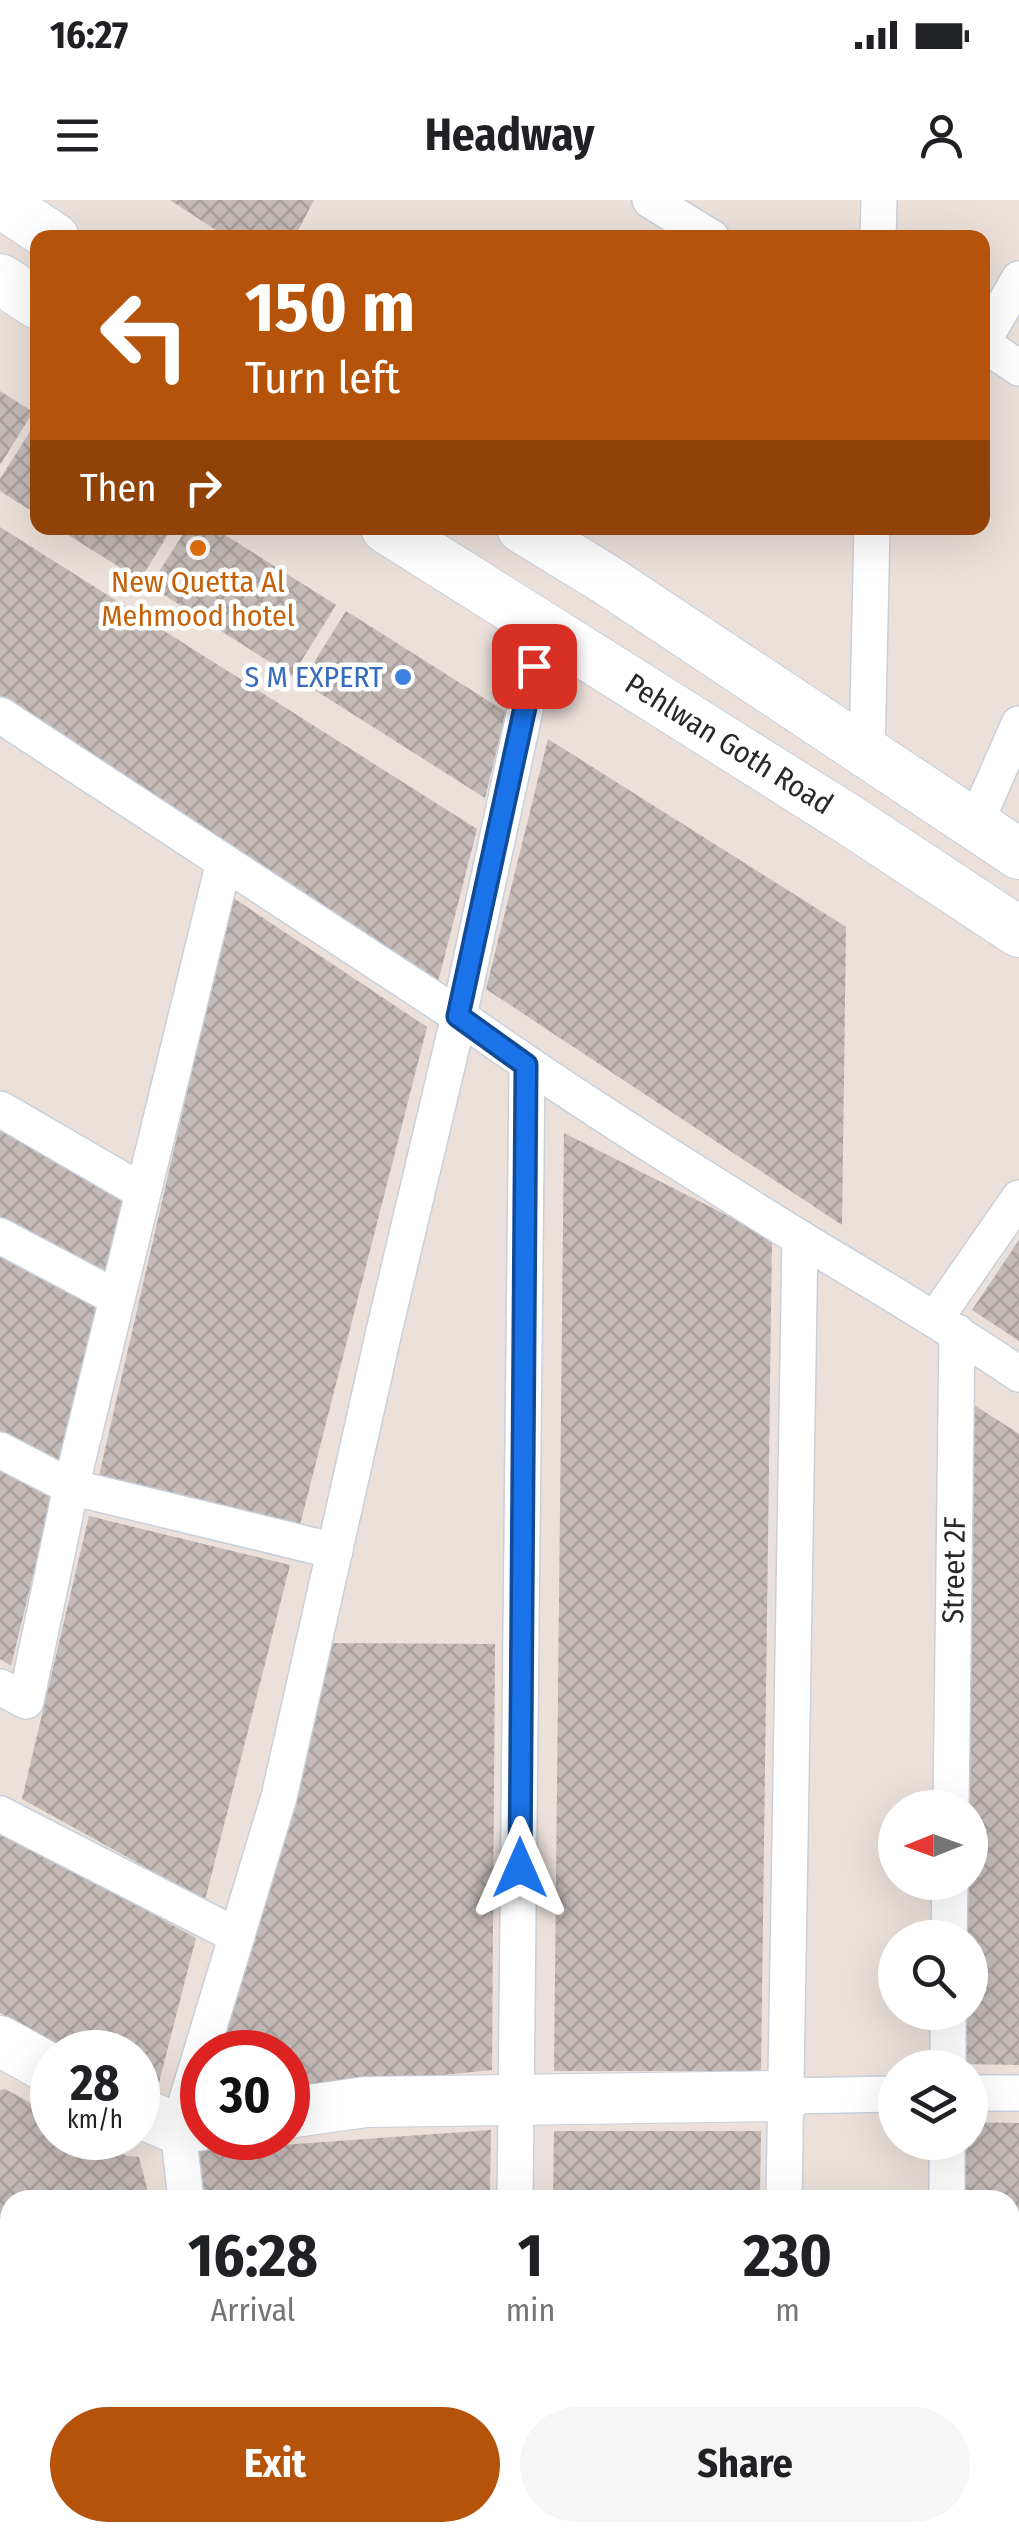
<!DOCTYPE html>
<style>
:root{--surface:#fff;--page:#f6f6f6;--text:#202124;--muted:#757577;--accent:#b45309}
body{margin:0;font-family:"Fira Sans Condensed",sans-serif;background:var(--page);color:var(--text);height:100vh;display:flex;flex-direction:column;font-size:38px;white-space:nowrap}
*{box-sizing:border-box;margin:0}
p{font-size:32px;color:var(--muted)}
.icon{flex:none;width:55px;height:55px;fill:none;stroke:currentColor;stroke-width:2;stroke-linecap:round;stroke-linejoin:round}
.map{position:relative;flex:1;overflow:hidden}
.details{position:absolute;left:0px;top:1990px;width:1020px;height:352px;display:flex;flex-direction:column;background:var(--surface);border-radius:30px 30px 0 0;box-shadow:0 10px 40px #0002}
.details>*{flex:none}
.top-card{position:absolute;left:30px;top:30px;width:960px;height:305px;border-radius:20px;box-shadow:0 10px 40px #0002;background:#b45309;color:#fff;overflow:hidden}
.needle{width:65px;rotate:269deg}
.tools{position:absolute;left:878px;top:1590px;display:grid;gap:20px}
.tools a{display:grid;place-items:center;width:110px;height:110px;border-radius:50%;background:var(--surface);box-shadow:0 10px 40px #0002;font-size:50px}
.speed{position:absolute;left:30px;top:1830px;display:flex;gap:20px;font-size:50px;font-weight:700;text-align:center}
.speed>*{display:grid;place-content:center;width:130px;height:130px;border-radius:50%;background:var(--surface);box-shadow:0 10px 40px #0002;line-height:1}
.speed small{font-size:25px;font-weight:400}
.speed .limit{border:15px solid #d22;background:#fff;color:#111}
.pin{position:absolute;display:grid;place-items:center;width:85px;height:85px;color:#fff;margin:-42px;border-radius:20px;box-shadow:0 5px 15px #0006}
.me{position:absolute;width:110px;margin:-55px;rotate:0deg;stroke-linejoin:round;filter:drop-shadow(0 0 8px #0008)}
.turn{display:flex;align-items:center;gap:35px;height:210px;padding:0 50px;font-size:45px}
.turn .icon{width:130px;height:130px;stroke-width:2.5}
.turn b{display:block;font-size:70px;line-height:85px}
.then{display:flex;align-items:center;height:95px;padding:0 50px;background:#0003;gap:20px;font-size:38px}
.eta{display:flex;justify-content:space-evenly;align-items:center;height:170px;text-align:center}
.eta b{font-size:60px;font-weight:700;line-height:70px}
.primary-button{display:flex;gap:20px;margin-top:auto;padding:20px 50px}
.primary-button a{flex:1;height:115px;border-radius:60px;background:var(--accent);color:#fff;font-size:40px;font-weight:700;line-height:115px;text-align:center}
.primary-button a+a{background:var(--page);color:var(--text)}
.status{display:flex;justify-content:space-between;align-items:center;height:70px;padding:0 50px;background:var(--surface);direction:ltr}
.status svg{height:28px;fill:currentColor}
header{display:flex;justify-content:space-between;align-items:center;height:130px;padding:0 50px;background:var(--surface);font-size:45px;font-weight:700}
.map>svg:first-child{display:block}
.building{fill:url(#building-cross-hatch)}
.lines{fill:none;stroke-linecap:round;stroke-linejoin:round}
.street-casing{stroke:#c8d0db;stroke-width:38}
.secondary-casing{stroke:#c8d0db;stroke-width:52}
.street{stroke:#fff;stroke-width:35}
.secondary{stroke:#fff;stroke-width:50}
.route-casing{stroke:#114b97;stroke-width:25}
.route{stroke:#1a73e8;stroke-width:18}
.food-dot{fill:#e8710a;stroke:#fff;stroke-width:4}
.shop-dot{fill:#3f7fe0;stroke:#fff;stroke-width:4}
.labels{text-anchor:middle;stroke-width:9;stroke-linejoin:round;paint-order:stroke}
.food-label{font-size:30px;fill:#c56008;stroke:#fff}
.shop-label{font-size:30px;fill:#366cbe;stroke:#fff;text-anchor:end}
.street-label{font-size:30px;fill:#292929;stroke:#fff}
</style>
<div class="status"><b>16:27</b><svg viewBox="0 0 49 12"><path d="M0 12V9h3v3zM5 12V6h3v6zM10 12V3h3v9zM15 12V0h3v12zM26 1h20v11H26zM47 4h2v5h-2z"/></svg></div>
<header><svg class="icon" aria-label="menu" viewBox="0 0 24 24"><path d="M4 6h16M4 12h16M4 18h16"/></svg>Headway<svg class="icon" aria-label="person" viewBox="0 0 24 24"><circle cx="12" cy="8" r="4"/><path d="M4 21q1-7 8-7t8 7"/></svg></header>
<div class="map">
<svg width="1019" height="2342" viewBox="0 0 1019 2342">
<defs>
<pattern id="building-cross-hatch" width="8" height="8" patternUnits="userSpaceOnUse" patternTransform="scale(2.5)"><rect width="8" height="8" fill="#c4bab7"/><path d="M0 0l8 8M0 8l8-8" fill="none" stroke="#a8a09d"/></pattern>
</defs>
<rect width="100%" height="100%" fill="#ebe0da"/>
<g class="building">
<polygon points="170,0 314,0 294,38 228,38"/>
<polygon points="0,191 33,212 0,265"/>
<polygon points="38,219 38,315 0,291 0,279"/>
<polygon points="0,327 477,629 435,794 0,511"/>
<polygon points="57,328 172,328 140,380"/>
<polygon points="187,328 214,328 336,405 292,476 150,386"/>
<polygon points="346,411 506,512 485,598 302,482"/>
<polygon points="548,539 846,727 842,1025 486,789"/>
<polygon points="232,697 427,827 299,1329 98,1280"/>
<polygon points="0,923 130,992 109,1083 0,1025"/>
<polygon points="564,933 772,1038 761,1871 554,1871"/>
<polygon points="1019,1040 1019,1141 972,1110"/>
<polygon points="0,1053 103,1107 59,1270 0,1237"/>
<polygon points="968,1201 1019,1234 1019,1865 964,1864 965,1812 970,1812 970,1738 965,1738 965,1682 970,1682 970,1608 966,1608"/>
<polygon points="0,1269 52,1297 11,1466 0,1459"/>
<polygon points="89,1316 290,1365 205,1700 22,1599"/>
<polygon points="323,1443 495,1444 492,1870 288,1891 288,1852 220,1852"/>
<polygon points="0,1630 196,1738 155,1898 138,1889 138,1852 71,1852 0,1813"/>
<polygon points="5,1889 52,1915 52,1938 93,1938 127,1956 139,1957 150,2000 10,2000 10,2100 0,2102 0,1890"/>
<polygon points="970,1922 1019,1923 1019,2342 961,2342 961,2332 1010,2332 1010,2000 963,2000 964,1942 970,1942"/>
<polygon points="491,1930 490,1992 456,2000 198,2000 186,1952"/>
<polygon points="554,1931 761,1931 760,2000 553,2000"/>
<polygon points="10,2163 10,2332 168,2334 133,2342 0,2342 0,2165"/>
<polygon points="454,2332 487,2332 486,2342 418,2342"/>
<rect x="549" y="2332" width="207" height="10"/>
</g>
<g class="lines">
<g class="street-casing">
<g id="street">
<polyline points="650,0 712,38"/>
<polyline points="878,38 879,0"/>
<polyline points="982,143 1019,79"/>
<polyline points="982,143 1019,168"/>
<path d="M 0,515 L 459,816 C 568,894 684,966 798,1037 C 872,1082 947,1125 1019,1174"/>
<polyline points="867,553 872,328"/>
<polyline points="975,624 1019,524"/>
<polyline points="0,909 143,992"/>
<polyline points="0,1036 117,1098"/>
<polyline points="935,1119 1019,998"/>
<polyline points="0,1250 71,1287 335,1351"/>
<polyline points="0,1487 26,1501 71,1287 224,662"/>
<polyline points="951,1608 957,1132"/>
<polyline points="0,1614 237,1736"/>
<polyline points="949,1738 950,1682"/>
<polyline points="948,1868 948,1812"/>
<polyline points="970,1893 1019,1893"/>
<polyline points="787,1896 895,1894"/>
<polyline points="186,2000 178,1929 279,1597 385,1127 459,816 543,427"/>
<polyline points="515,2000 527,865"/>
<polyline points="784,2000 800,1038"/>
<polyline points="947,2000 947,1942"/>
<polyline points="0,2118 10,2115"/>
<polyline points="239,2342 280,2332"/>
<polyline points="509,2342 509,2332"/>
<polyline points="776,2342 777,2332"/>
<polyline points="944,2342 944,2332"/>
</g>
</g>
<g class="secondary-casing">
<g id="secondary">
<polyline points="0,2 54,38"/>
<polyline points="0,79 38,104"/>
<polyline points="386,328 854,623 1019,732"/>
<polyline points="522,328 607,380 1019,654"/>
<polyline points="0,1841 52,1870"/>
<polyline points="138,1912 178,1929 202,1925"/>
<polyline points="288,1913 366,1902 787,1896"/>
</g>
</g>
<use href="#street" class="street"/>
<use href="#secondary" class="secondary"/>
</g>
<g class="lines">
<g class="route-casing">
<polyline id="route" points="520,1668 526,865 458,816 534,466"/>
</g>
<use href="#route" class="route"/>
</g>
<circle class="food-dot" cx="198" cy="348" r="10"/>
<circle class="shop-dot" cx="403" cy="477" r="10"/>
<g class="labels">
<g class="food-label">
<text x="198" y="392">New Quetta Al<tspan x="198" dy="34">Mehmood hotel</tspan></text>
</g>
<g class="shop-label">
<text x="383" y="487">S M EXPERT</text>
</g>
<g class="street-label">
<text transform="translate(729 544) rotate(32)" y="10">Pehlwan Goth Road</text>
<text transform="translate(954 1370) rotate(-89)" y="10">Street 2F</text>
</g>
</g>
</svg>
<div class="tools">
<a><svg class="needle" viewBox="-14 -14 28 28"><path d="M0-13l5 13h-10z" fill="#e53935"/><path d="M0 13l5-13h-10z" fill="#757577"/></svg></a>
<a><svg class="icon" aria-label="search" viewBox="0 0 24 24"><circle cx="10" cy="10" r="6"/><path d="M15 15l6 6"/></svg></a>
<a><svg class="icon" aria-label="layers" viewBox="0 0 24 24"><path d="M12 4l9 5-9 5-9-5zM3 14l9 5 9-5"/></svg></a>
</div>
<div class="speed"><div>28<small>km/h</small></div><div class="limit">30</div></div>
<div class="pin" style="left:534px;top:466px;background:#d93025"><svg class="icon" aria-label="arrive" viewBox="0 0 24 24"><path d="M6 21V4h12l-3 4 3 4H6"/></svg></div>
<svg class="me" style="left:520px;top:1668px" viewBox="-20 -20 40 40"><path d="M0-17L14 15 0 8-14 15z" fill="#1a73e8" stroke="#fff" stroke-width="4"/></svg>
<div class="top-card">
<div class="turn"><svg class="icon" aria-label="left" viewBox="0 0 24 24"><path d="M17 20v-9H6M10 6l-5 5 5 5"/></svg><div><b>150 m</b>Turn left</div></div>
<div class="then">Then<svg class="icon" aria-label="right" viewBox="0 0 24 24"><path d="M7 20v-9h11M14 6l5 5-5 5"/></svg></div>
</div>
<section class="details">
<div class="eta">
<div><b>16:28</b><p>Arrival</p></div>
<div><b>1</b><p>min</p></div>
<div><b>230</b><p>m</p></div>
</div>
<div class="primary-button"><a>Exit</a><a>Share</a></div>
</section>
</div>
